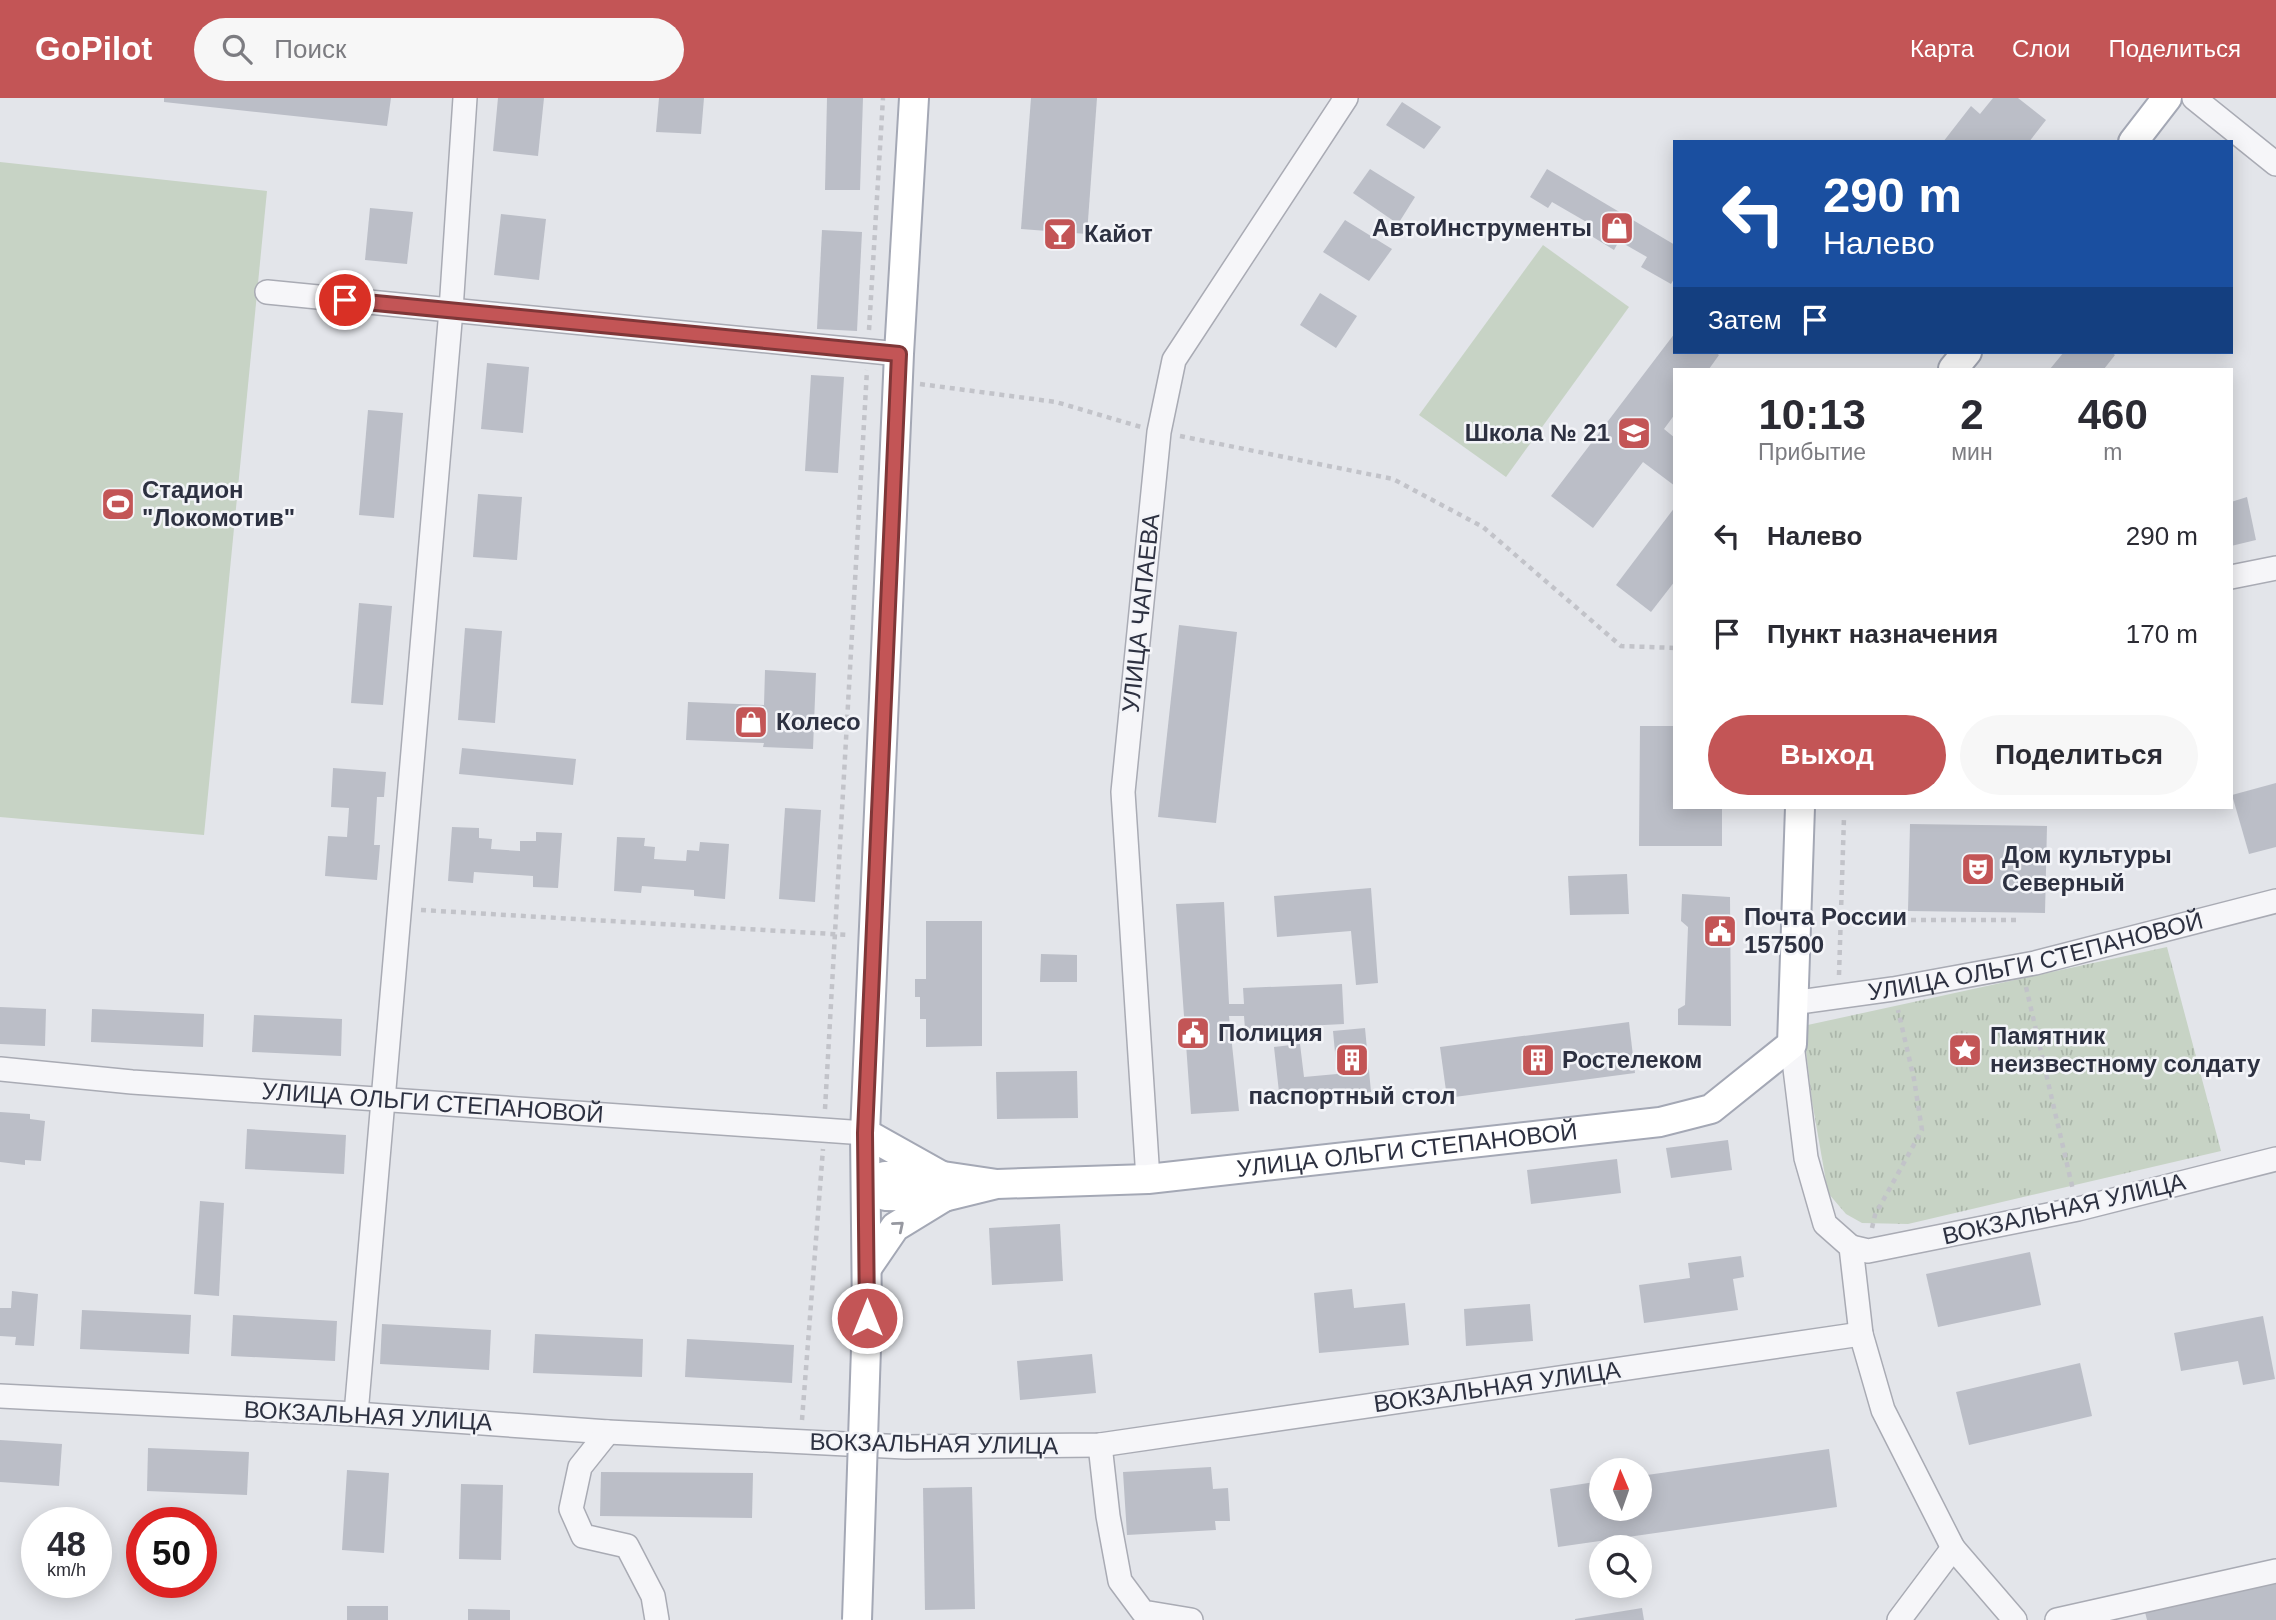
<!DOCTYPE html>
<html lang="ru">
<meta charset="utf-8">
<style>
:root{--surface:#fff;--page:#f7f7f7;--text:#2b2b33;--muted:#7c7c81;--accent:#c35556}
body{margin:0;font-family:Arial,sans-serif;background:var(--page);color:var(--text);height:100vh;display:flex;flex-direction:column;font-size:26px;white-space:nowrap}
*{box-sizing:border-box;margin:0}
p{font-size:23px;color:var(--muted)}
.icon{flex:none;width:38px;height:38px;fill:none;stroke:currentColor;stroke-width:2;stroke-linecap:round;stroke-linejoin:round}
.map{position:relative;flex:1;overflow:hidden}
.drawer{position:absolute;left:1673px;top:270px;width:560px;height:441px;display:flex;flex-direction:column;background:var(--surface);border-radius:0px;box-shadow:0 4px 18px #0003}
.drawer>*{flex:none}
.guide{position:absolute;left:1673px;top:42px;width:560px;height:214px;border-radius:0px;box-shadow:0 4px 18px #0003;background:#1a4fa0;color:#fff;overflow:hidden}
.needle{width:46px;rotate:358deg}
.tools{position:absolute;left:1589px;top:1360px;display:grid;gap:14px}
.tools a{display:grid;place-items:center;width:63px;height:63px;border-radius:50%;background:var(--surface);box-shadow:0 4px 18px #0003;font-size:35px}
.speed{position:absolute;left:21px;top:1409px;display:flex;gap:14px;font-size:35px;font-weight:700;text-align:center}
.speed>*{display:grid;place-content:center;width:91px;height:91px;border-radius:50%;background:var(--surface);box-shadow:0 4px 18px #0003;line-height:1}
.speed small{font-size:18px;font-weight:400}
.speed .limit{border:10px solid #d22;background:#fff;color:#111}
.pin{position:absolute;display:grid;place-items:center;width:60px;height:60px;color:#fff;margin:-30px;border:4px solid #fff;border-radius:50%;box-shadow:0 2px 7px #0007}
.me{position:absolute;width:77px;margin:-38px;rotate:0deg;stroke-linejoin:round;filter:drop-shadow(0 0 5px #0008)}
.turn{display:flex;align-items:center;gap:24px;height:147px;padding:0 35px;font-size:32px}
.turn .icon{width:91px;height:91px;stroke-width:2.5}
.turn b{display:block;font-size:49px;line-height:60px}
.then{display:flex;align-items:center;height:66px;padding:0 35px;background:#0003;gap:14px;font-size:26px}
.eta{display:flex;justify-content:space-evenly;align-items:center;height:119px;text-align:center}
.eta b{font-size:42px;font-weight:700;line-height:49px}
.action{display:flex;gap:14px;margin-top:auto;padding:14px 35px}
.action a{flex:1;height:80px;border-radius:42px;background:var(--accent);color:#fff;font-size:28px;font-weight:700;line-height:80px;text-align:center}
.action a+a{background:var(--page);color:var(--text)}
ul{padding:0;list-style:none}
li{display:flex;align-items:center;gap:21px;height:98px;padding:0 35px}
li div{flex:1}
li b{display:block;font-size:26px}
li em{font-style:normal}
header{display:flex;align-items:center;gap:42px;box-sizing:border-box;height:98px;padding:0 35px;background:var(--accent);color:#fff}
header strong{font-size:33px}
nav{display:flex;gap:38px;margin-inline-start:auto;font-size:24px}
.search{width:490px;height:63px;background:var(--page);display:flex;align-items:center;gap:18px;box-sizing:border-box;padding:0 24px;border-radius:38px;color:var(--muted);font-size:26px}
.map>svg:first-child{display:block}
.park{fill:url(#park-tufts)}
.pitch{fill:#c7d3c5}
.building{fill:#bbbec7}
.lines{fill:none;stroke-linecap:round;stroke-linejoin:round}
.minor-casing{stroke:#a9abb4;stroke-width:26}
.major-casing{stroke:#a4a8b5;stroke-width:32}
.path{stroke:#c2c3c9;stroke-width:4.5;stroke-dasharray:5 5;stroke-linecap:butt}
.minor{stroke:#f6f6f9;stroke-width:23}
.major{stroke:#fff;stroke-width:28}
.major-bridge-casing{stroke:#a4a8b5;stroke-width:32;stroke-linecap:butt}
.major-bridge{stroke:#fff;stroke-width:28}
.oneway{stroke:#9698a0}
.route-casing{stroke:#7f3738;stroke-width:18}
.route{stroke:#c35556;stroke-width:12}
.labels{text-anchor:middle;stroke-width:5;stroke-linejoin:round;paint-order:stroke}
.poi-label{font-size:24px;font-weight:bold;fill:#2d3141;stroke:#f3f4f8;text-anchor:start}
.street-label{font-size:24px;fill:#2d3141;stroke:#f3f4f8}
</style>
<header>
<strong>GoPilot</strong>
<div class="search"><svg class="icon" aria-label="search" viewBox="0 0 24 24"><circle cx="10" cy="10" r="6"/><path d="M15 15l6 6"/></svg>Поиск</div>
<nav><a>Карта</a><a>Слои</a><a>Поделиться</a></nav>
</header>
<div class="map">
<svg width="2276" height="1522" viewBox="0 0 2276 1522">
<defs>
<pattern id="park-tufts" width="24" height="20" patternUnits="userSpaceOnUse" patternTransform="scale(1.75)"><rect width="24" height="20" fill="#c7d3c5"/><path d="M3 7l-1-3M5 7V3M7 7l1-3M15 17l-1-3M17 17v-4M19 17l1-3" fill="none" stroke="#abb6aa"/></pattern>
</defs>
<rect width="100%" height="100%" fill="#e3e5ea"/>
<polygon class="park" points="2167,849 2221,1053 1908,1126 1862,1125 1846,1116 1828,1095 1812,1003 1803,928"/>
<g class="pitch">
<polygon points="0,64 267,93 204,737 0,719"/>
<polygon points="1543,147 1629,209 1506,379 1419,317"/>
</g>
<g class="building">
<polygon points="164,0 391,0 387,28 164,4"/>
<polygon points="498,0 544,0 538,58 493,53"/>
<polygon points="659,0 704,0 701,36 656,34"/>
<polygon points="827,0 863,0 860,92 825,92"/>
<polygon points="1031,0 1097,0 1087,136 1021,131"/>
<polygon points="1993,0 2018,0 2046,22 2029,44 1943,44 1971,8 1980,16"/>
<polygon points="1402,4 1441,29 1424,51 1386,27"/>
<polygon points="1370,71 1415,99 1398,126 1353,95"/>
<polygon points="1547,71 1675,147 1675,179 1671,186 1641,169 1647,159 1619,143 1614,152 1585,134 1590,126 1552,104 1548,110 1530,99"/>
<polygon points="370,110 413,114 407,166 365,162"/>
<polygon points="501,116 546,121 539,182 494,177"/>
<polygon points="1345,122 1392,151 1369,183 1323,154"/>
<polygon points="822,132 862,134 857,233 817,231"/>
<polygon points="1320,195 1357,218 1336,250 1300,227"/>
<polygon points="1675,235 1675,254 1715,254 1719,257 1709,271 1675,271 1675,316 1664,331 1675,340 1675,388 1643,364 1593,430 1551,398"/>
<polygon points="2064,254 2111,254 2115,257 2104,271 2050,271"/>
<polygon points="487,265 529,269 523,335 481,331"/>
<polygon points="811,277 844,279 838,375 805,373"/>
<polygon points="368,312 403,315 394,420 359,417"/>
<polygon points="478,396 522,399 517,462 473,459"/>
<polygon points="2247,399 2256,442 2231,448 2231,404"/>
<polygon points="1675,409 1675,483 1651,514 1616,487"/>
<polygon points="359,505 392,508 383,607 351,605"/>
<polygon points="1179,527 1237,534 1216,725 1158,719"/>
<polygon points="465,530 502,533 495,625 458,622"/>
<polygon points="765,572 816,575 813,651 763,649 764,645 686,642 688,604 764,607"/>
<polygon points="1640,628 1675,628 1675,709 1722,709 1722,748 1639,748"/>
<polygon points="462,650 576,661 573,687 459,676"/>
<polygon points="333,670 386,674 384,699 377,699 374,747 380,747 377,782 325,778 328,738 347,739 349,710 331,709"/>
<polygon points="2276,685 2276,749 2249,756 2232,697"/>
<polygon points="785,710 821,712 815,804 779,801"/>
<polygon points="1910,726 2047,728 2045,815 1908,813"/>
<polygon points="452,729 479,730 479,740 492,741 491,751 520,753 520,743 536,743 536,734 562,735 558,790 533,789 533,778 474,774 473,785 448,783"/>
<polygon points="617,739 645,740 644,748 655,749 654,761 686,763 687,752 699,753 700,744 729,746 725,801 694,798 694,792 642,788 641,795 614,793"/>
<polygon points="1627,776 1629,816 1570,817 1568,778"/>
<polygon points="1371,790 1378,885 1356,887 1351,833 1277,839 1274,798"/>
<polygon points="1682,796 1730,799 1731,928 1678,927 1678,911 1685,907 1688,829 1681,823"/>
<polygon points="1224,804 1229,906 1244,906 1243,890 1342,886 1344,926 1245,931 1244,918 1229,918 1239,1013 1191,1016 1176,806"/>
<polygon points="926,823 982,823 982,948 926,949 926,921 920,921 920,899 915,899 915,881 926,881"/>
<polygon points="1041,856 1077,857 1077,884 1040,884"/>
<polygon points="0,909 46,911 45,948 0,946"/>
<polygon points="92,911 204,916 203,949 91,944"/>
<polygon points="254,917 342,921 341,958 252,954"/>
<polygon points="1629,924 1635,975 1447,1000 1440,949"/>
<polygon points="1365,930 1371,994 1280,1003 1274,949 1300,946 1304,979 1337,976 1333,933"/>
<polygon points="1077,973 1078,1020 997,1021 996,974"/>
<polygon points="0,1014 30,1016 30,1021 45,1023 41,1063 25,1062 25,1067 0,1064"/>
<polygon points="247,1031 346,1037 344,1076 245,1071"/>
<polygon points="1728,1042 1732,1072 1671,1080 1666,1050"/>
<polygon points="1617,1061 1621,1095 1531,1106 1527,1072"/>
<polygon points="200,1103 224,1105 219,1198 194,1196"/>
<polygon points="1060,1126 1063,1183 992,1187 989,1130"/>
<polygon points="2030,1154 2041,1207 1938,1229 1926,1176"/>
<polygon points="1741,1158 1744,1179 1733,1181 1738,1212 1644,1225 1639,1187 1690,1180 1688,1165"/>
<polygon points="1352,1191 1354,1210 1405,1205 1409,1247 1319,1255 1314,1195"/>
<polygon points="12,1193 38,1196 34,1248 15,1247 16,1239 0,1238 0,1210 11,1210"/>
<polygon points="1530,1206 1533,1243 1466,1248 1464,1211"/>
<polygon points="82,1212 191,1217 189,1256 80,1251"/>
<polygon points="233,1217 337,1223 335,1263 231,1258"/>
<polygon points="2263,1218 2275,1281 2243,1287 2238,1263 2181,1273 2174,1235"/>
<polygon points="382,1226 491,1232 489,1272 380,1266"/>
<polygon points="535,1236 643,1241 642,1279 533,1275"/>
<polygon points="687,1241 794,1247 792,1285 685,1279"/>
<polygon points="1092,1256 1096,1295 1020,1302 1017,1263"/>
<polygon points="2080,1265 2092,1318 1969,1347 1956,1294"/>
<polygon points="0,1342 62,1346 59,1388 0,1384"/>
<polygon points="148,1350 249,1354 247,1397 147,1393"/>
<polygon points="1829,1351 1837,1409 1558,1449 1550,1391 1601,1383 1601,1410 1640,1410 1640,1378"/>
<polygon points="1211,1369 1213,1391 1228,1390 1230,1423 1215,1423 1216,1432 1127,1437 1123,1374"/>
<polygon points="347,1372 389,1375 384,1455 342,1452"/>
<polygon points="601,1374 753,1375 752,1420 600,1418"/>
<polygon points="461,1386 503,1387 501,1462 459,1461"/>
<polygon points="972,1389 975,1511 925,1512 923,1390"/>
<polygon points="2276,1483 2276,1522 2147,1522 2145,1514"/>
<rect x="347" y="1508" width="41" height="14"/>
<polygon points="1642,1510 1644,1522 1575,1522 1575,1521"/>
<polygon points="468,1511 510,1512 510,1522 468,1522"/>
</g>
<g class="lines">
<g class="minor-casing">
<g id="minor">
<polyline points="2194,0 2276,66"/>
<polyline points="267,194 899,256"/>
<polyline points="2231,479 2276,470"/>
<path id="s1" d="M 1792,905 L 1893,891 L 2035,865 L 2276,803"/>
<polyline points="1792,946 1806,1060 1825,1126 1851,1149 1861,1236 1883,1312 1953,1450 2015,1522"/>
<path id="s2" d="M 0,971 L 132,984 L 865,1035"/>
<polyline points="1148,1081 1123,694 1159,334 1174,262 1346,0"/>
<polyline points="1851,1149 1868,1153 2078,1111 2276,1061"/>
<polyline points="0,1298 356,1316 608,1334 905,1349 1100,1347 1861,1236"/>
<polyline points="356,1316 451,212 465,0"/>
<polyline points="608,1334 580,1369 571,1411 583,1438 627,1448 653,1498 657,1522"/>
<polyline points="1100,1347 1108,1418 1120,1483 1143,1514 1191,1522"/>
<polyline points="1899,1522 1953,1450"/>
<polyline points="2057,1522 2276,1473"/>
</g>
</g>
<g class="major-casing">
<g id="major">
<polyline points="2133,44 2167,0"/>
<polyline points="1953,271 1967,254"/>
<polyline points="865,1035 940,1077"/>
<path id="s3" d="M 997,1086 L 944,1099 L 885,1098 L 866,1086 L 885,1078 L 943,1078 L 997,1086 L 1148,1081 L 1660,1024 L 1711,1011 L 1792,946 L 1800,709"/>
<polyline points="867,1170 895,1129 944,1099"/>
<polyline points="867,1220 865,1035 899,256 914,0"/>
</g>
</g>
<g class="path">
<polyline points="869,232 883,0"/>
<polyline points="920,286 1056,304 1141,329"/>
<polyline points="1180,338 1393,381 1483,429 1621,548 1675,550"/>
<polyline points="421,812 849,837"/>
<polyline points="1841,822 2018,822"/>
<polyline points="1839,877 1844,719"/>
<polyline points="2026,889 2073,1092"/>
<polyline points="825,1011 867,272"/>
<polyline points="1872,1130 1875,1117 1922,1032 1914,981 1898,912"/>
<polyline points="802,1322 823,1051"/>
</g>
<use href="#minor" class="minor"/>
<use href="#major" class="major"/>
<g class="major-bridge-casing">
<polyline id="major-bridge" points="857,1522 867,1220"/>
</g>
<use href="#major-bridge" class="major-bridge"/>
</g>
<defs><path id="oneway-chevron" d="M-2-3.5L2.5 0L-2 3.5" fill="none" stroke-width="1.6" stroke-linecap="round" stroke-linejoin="round" transform="scale(1.75)"/></defs>
<use class="oneway" href="#oneway-chevron" transform="translate(899 1128) rotate(-40)"/>
<g class="lines">
<g class="route-casing">
<polyline id="route" points="345,202 899,256 865,1035 867,1220"/>
</g>
<use href="#route" class="route"/>
</g>
<defs>
<g id="shop-square" transform="scale(1.75)"><rect x="-9" y="-9" width="18" height="18" rx="4" fill="#c35556" stroke="#f3f4f8"/><path d="M-5-2.5h2.3a2.7 3.5 0 0 1 5.4 0H5L5.5 6h-11ZM-1.5-2.5h3a1.5 2.3 0 0 0-3 0Z" fill="#fff"/></g>
<g id="bar-square" transform="scale(1.75)"><rect x="-9" y="-9" width="18" height="18" rx="4" fill="#c35556" stroke="#f3f4f8"/><path d="M-6-5H6L.8 .8V4.5H3.5V6h-7V4.5H-.8V.8Z" fill="#fff"/></g>
<g id="school-square" transform="scale(1.75)"><rect x="-9" y="-9" width="18" height="18" rx="4" fill="#c35556" stroke="#f3f4f8"/><path d="M0-5L7-2L0 1L-7-2ZM-4 1L0 2.5L4 1V4Q0 6-4 4Z" fill="#fff"/></g>
<g id="stadium-square" transform="scale(1.75)"><rect x="-9" y="-9" width="18" height="18" rx="4" fill="#c35556" stroke="#f3f4f8"/><path d="M0-5a6.5 5 0 1 0 0 10a6.5 5 0 1 0 0-10ZM-3.5-1.8h7v3.6h-7Z" fill="#fff"/></g>
<g id="theatre-square" transform="scale(1.75)"><rect x="-9" y="-9" width="18" height="18" rx="4" fill="#c35556" stroke="#f3f4f8"/><path d="M-5-5.5Q0-4 5-5.5V0Q5 5 0 6Q-5 5-5 0ZM-3.3-2.5H-1v1.5H-3.3ZM1-2.5H3.3v1.5H1ZM-2.8 1Q0 5.5 2.8 1Z" fill="#fff"/></g>
<g id="civic-square" transform="scale(1.75)"><rect x="-9" y="-9" width="18" height="18" rx="4" fill="#c35556" stroke="#f3f4f8"/><path d="M-.6-6.5H3V-4.5H.6V-3L4-1V1h2V6H-6V1h2V-1L-.6-3ZM-1.2 2.5V6h2.4V2.5Z" fill="#fff"/></g>
<g id="sight-square" transform="scale(1.75)"><rect x="-9" y="-9" width="18" height="18" rx="4" fill="#c35556" stroke="#f3f4f8"/><path d="M0-6L1.8-2.2L6-1.7L2.9 1.2L3.7 5.4L0 3.3L-3.7 5.4L-2.9 1.2L-6-1.7L-1.8-2.2Z" fill="#fff"/></g>
<g id="building-square" transform="scale(1.75)"><rect x="-9" y="-9" width="18" height="18" rx="4" fill="#c35556" stroke="#f3f4f8"/><path d="M-4-6H4V6H1V3H-1V6H-4ZM-2.5-4.3h1.7v1.8h-1.7ZM.8-4.3h1.7v1.8H.8ZM-2.5-1h1.7V.8h-1.7ZM.8-1h1.7V.8H.8Z" fill="#fff"/></g>
</defs>
<g fill-rule="evenodd">
<use href="#shop-square" x="1617" y="130"/>
<use href="#bar-square" x="1060" y="136"/>
<use href="#school-square" x="1634" y="335"/>
<use href="#stadium-square" x="118" y="406"/>
<use href="#shop-square" x="751" y="624"/>
<use href="#theatre-square" x="1978" y="771"/>
<use href="#civic-square" x="1720" y="833"/>
<use href="#civic-square" x="1193" y="935"/>
<use href="#sight-square" x="1965" y="952"/>
<use href="#building-square" x="1352" y="962"/>
<use href="#building-square" x="1538" y="962"/>
</g>
<g class="labels">
<g class="poi-label">
<text x="1592" y="138" text-anchor="end">АвтоИнструменты</text>
<text x="1084" y="144">Кайот</text>
<text x="1610" y="343" text-anchor="end">Школа № 21</text>
<text x="142" y="400">Стадион<tspan x="142" dy="28">"Локомотив"</tspan></text>
<text x="776" y="632">Колесо</text>
<text x="2002" y="765">Дом культуры<tspan x="2002" dy="28">Северный</tspan></text>
<text x="1744" y="827">Почта России<tspan x="1744" dy="28">157500</tspan></text>
<text x="1218" y="943">Полиция</text>
<text x="1990" y="946">Памятник<tspan x="1990" dy="28">неизвестному солдату</tspan></text>
<text x="1562" y="970">Ростелеком</text>
<text x="1352" y="1006" text-anchor="middle">паспортный стол</text>
</g>
<g class="street-label">
<text transform="translate(1141 515) rotate(-84)" y="8">УЛИЦА ЧАПАЕВА</text>
<text dy="8" stroke="none"><textPath href="#s1" startOffset="248">УЛИЦА ОЛЬГИ СТЕПАНОВОЙ</textPath></text>
<text dy="8" stroke="none"><textPath href="#s2" startOffset="434">УЛИЦА ОЛЬГИ СТЕПАНОВОЙ</textPath></text>
<text dy="8" stroke="none"><textPath href="#s3" startOffset="681">УЛИЦА ОЛЬГИ СТЕПАНОВОЙ</textPath></text>
<text transform="translate(2064 1111) rotate(-13)" y="8">ВОКЗАЛЬНАЯ УЛИЦА</text>
<text transform="translate(1497 1289) rotate(-8)" y="8">ВОКЗАЛЬНАЯ УЛИЦА</text>
<text transform="translate(368 1318) rotate(3)" y="8">ВОКЗАЛЬНАЯ УЛИЦА</text>
<text transform="translate(934 1346) rotate(1)" y="8">ВОКЗАЛЬНАЯ УЛИЦА</text>
</g>
</g>
</svg>
<div class="tools">
<a><svg class="needle" viewBox="-14 -14 28 28"><path d="M0-13l5 13h-10z" fill="#e53935"/><path d="M0 13l5-13h-10z" fill="#7c7c81"/></svg></a>
<a><svg class="icon" aria-label="search" viewBox="0 0 24 24"><circle cx="10" cy="10" r="6"/><path d="M15 15l6 6"/></svg></a>
</div>
<div class="speed"><div>48<small>km/h</small></div><div class="limit">50</div></div>
<div class="pin" style="left:345px;top:202px;background:#d93025"><svg class="icon" aria-label="arrive" viewBox="0 0 24 24"><path d="M6 21V4h12l-3 4 3 4H6"/></svg></div>
<svg class="me" style="left:867px;top:1220px" viewBox="-20 -20 40 40"><circle r="17" fill="#c35556" stroke="#fff" stroke-width="3"/><path d="M0-11L8 9 0 5-8 9z" fill="#fff"/></svg>
<div class="guide">
<div class="turn"><svg class="icon" aria-label="left" viewBox="0 0 24 24"><path d="M17 20v-9H6M10 6l-5 5 5 5"/></svg><div><b>290 m</b>Налево</div></div>
<div class="then">Затем<svg class="icon" aria-label="arrive" viewBox="0 0 24 24"><path d="M6 21V4h12l-3 4 3 4H6"/></svg></div>
</div>
<section class="drawer">
<div class="eta">
<div><b>10:13</b><p>Прибытие</p></div>
<div><b>2</b><p>мин</p></div>
<div><b>460</b><p>m</p></div>
</div>
<ul>
<li><svg class="icon" aria-label="left" viewBox="0 0 24 24"><path d="M17 20v-9H6M10 6l-5 5 5 5"/></svg><div><b>Налево</b></div><em>290 m</em></li>
<li><svg class="icon" aria-label="arrive" viewBox="0 0 24 24"><path d="M6 21V4h12l-3 4 3 4H6"/></svg><div><b>Пункт назначения</b></div><em>170 m</em></li>
</ul>
<div class="action"><a>Выход</a><a>Поделиться</a></div>
</section>
</div>
